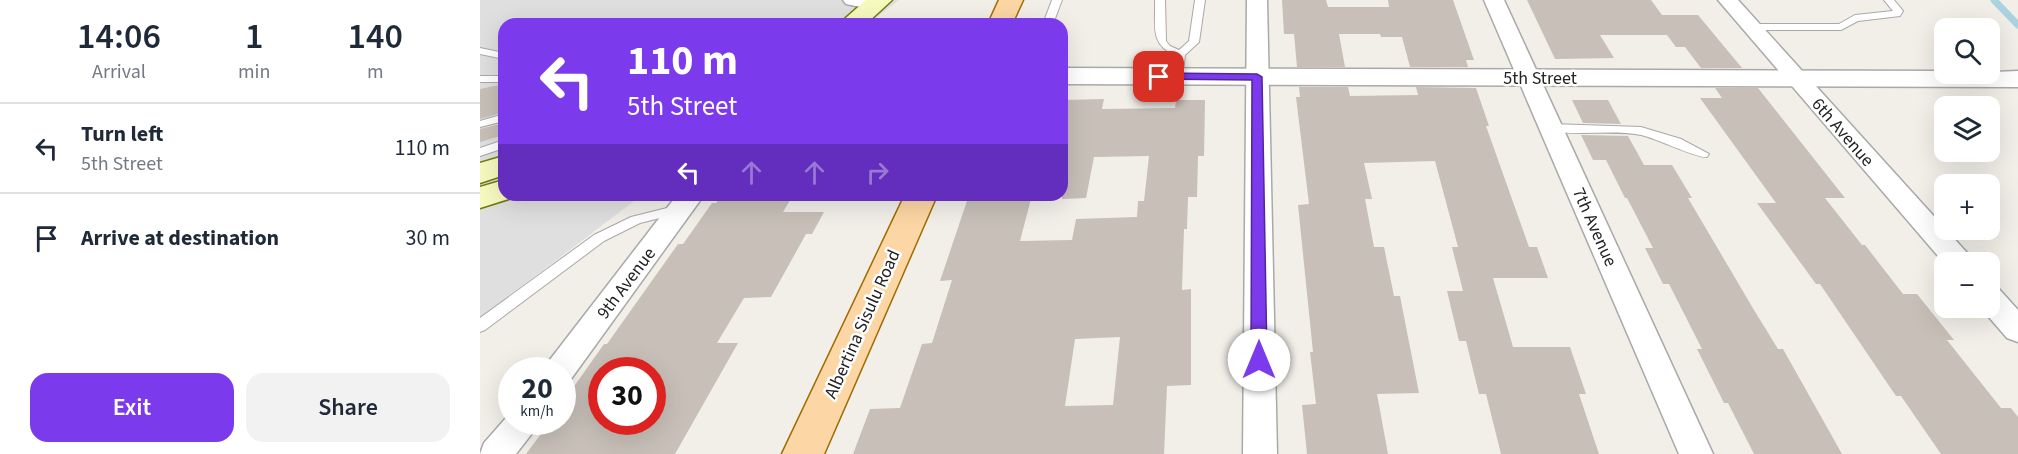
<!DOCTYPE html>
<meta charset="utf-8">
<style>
:root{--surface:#fff;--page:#f2f2f3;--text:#1f2937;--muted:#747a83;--line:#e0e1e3;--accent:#7c3aed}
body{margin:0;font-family:"Source Sans 3",sans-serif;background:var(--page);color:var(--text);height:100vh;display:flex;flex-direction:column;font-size:22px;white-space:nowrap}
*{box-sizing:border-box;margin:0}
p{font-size:20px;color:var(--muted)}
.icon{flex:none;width:33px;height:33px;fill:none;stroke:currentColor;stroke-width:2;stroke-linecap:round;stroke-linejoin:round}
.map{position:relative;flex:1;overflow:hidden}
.drawer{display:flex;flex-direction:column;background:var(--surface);width:480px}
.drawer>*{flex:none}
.top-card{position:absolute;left:18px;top:18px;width:570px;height:183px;border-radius:18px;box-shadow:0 6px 24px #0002;background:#7c3aed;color:#fff;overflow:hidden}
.tools{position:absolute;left:1454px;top:18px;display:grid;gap:12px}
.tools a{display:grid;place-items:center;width:66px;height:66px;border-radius:12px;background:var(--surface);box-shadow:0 6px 24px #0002;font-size:30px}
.speed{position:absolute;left:18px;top:357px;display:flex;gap:12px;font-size:30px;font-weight:700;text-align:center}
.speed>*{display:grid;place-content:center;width:78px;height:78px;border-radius:50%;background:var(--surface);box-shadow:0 6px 24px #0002;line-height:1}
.speed small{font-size:15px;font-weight:400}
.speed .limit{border:9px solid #d22;background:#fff;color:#111}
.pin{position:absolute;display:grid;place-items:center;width:51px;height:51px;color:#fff;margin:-26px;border-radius:12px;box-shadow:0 3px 9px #0006}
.me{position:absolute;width:66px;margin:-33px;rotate:0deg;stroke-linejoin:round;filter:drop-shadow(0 0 4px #0008)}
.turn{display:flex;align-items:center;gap:21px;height:126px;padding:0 30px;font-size:27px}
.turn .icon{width:78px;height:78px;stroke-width:2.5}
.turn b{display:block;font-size:42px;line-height:51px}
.lanes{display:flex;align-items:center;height:57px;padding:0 30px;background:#0003;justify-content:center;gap:30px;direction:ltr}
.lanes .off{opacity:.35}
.eta{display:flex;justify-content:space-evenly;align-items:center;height:102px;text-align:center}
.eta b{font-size:36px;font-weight:600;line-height:42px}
.button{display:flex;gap:12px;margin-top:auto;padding:12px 30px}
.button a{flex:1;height:69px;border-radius:18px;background:var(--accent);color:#fff;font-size:24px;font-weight:600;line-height:69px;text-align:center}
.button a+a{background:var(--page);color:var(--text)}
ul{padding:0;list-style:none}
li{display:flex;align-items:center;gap:18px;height:90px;padding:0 30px;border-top:2px solid var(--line)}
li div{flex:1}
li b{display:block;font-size:22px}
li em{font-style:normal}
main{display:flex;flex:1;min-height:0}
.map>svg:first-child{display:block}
.residential{fill:#e0dfdf}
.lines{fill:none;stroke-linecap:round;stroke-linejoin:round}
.stream{stroke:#aad3df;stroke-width:7}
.building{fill:#c7bfb8;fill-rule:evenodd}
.service-casing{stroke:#a9a9a9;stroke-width:2}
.minor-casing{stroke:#a9a9a9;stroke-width:3}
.tertiary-casing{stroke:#a9a9a9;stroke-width:3}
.secondary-casing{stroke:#707d05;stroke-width:3}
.primary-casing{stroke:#a06b00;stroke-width:3}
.service{fill:#fff;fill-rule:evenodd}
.minor{fill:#fff;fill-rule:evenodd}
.tertiary{fill:#fff;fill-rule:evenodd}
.secondary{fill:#f7fabf;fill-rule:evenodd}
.primary{fill:#fcd6a4;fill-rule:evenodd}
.route{fill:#7c3aed;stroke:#51269a;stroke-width:1.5}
.labels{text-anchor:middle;stroke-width:5;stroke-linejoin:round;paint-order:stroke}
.street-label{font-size:18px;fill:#222;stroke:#fff}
</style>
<main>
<section class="drawer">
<div class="eta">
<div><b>14:06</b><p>Arrival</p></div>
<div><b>1</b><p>min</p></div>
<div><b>140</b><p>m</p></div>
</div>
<ul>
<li><svg class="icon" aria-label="left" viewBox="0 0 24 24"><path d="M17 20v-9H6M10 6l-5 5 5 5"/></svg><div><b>Turn left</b><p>5th Street</p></div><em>110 m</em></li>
<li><svg class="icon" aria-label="arrive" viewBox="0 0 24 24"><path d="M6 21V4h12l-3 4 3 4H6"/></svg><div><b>Arrive at destination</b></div><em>30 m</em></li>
</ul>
<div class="button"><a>Exit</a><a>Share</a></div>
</section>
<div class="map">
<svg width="1538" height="454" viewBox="0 0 1538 454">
<rect width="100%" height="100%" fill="#f2efe9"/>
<polygon class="residential" points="0,0 419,0 388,24 24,24 24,195 162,195 0,318"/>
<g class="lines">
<polyline class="stream" points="1514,0 1538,25"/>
</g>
<g class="building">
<polygon points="802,0 846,0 848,7 909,7 908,0 973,0 994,60 986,60 988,67 930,67 922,37 901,37 900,34 859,34 865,67 817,67 814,34 804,34"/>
<polygon points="1047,0 1171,0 1182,15 1218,15 1262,68 1221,68 1205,47 1196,47 1187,35 1120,35 1134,58 1075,59"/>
<polygon points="24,84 24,112 0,119 0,89"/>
<polygon points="819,87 868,87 870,96 938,95 936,87 996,88 1009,126 1006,126 1049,247 1057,247 1068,278 1013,278 1033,347 1090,347 1106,394 1099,394 1119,454 1021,454 1006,394 999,394 986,341 979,341 967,291 983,291 972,247 978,247 955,161 884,163 892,199 885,199 894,247 904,247 914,296 920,296 939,393 897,394 908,454 827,454 822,405 836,404 830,352 833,352 818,205 829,204 816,97 820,97"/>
<polygon points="1235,88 1278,88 1365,198 1345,198 1382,245 1385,245 1423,294 1437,294 1474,340 1467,340 1521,408 1531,408 1538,417 1538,454 1461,454 1421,396 1416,396 1340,284 1336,284 1277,203 1296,203 1220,98 1242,98"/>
<path d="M 624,99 L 622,109 L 695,108 L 696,100 L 725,100 L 724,156 L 718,156 L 717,197 L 708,197 L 707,229 L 704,229 L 702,290 L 711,289 L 711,385 L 687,386 L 684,454 L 373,454 L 390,409 L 420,408 L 442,344 L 452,343 L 472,280 L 460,281 L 489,195 L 552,195 L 540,241 L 592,240 L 596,219 L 657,217 L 658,201 L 664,201 L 669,156 L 614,157 L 606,198 L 582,199 L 582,100 ZM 640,337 L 633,405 L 585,406 L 595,339 Z"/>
<polygon points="1092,100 1128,100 1141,124 1103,123"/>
<polygon points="24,123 24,135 0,142 0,129"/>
<polygon points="1101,135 1148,136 1164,165 1192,165 1212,198 1208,198 1274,310 1298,349 1303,349 1362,454 1274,454 1248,403 1244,403 1217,349 1222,349 1189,284 1183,284 1165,248 1173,248 1147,198 1145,198 1126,160 1113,160"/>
<path d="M 241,195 L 312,197 L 303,212 L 344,212 L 332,234 L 326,234 L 291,297 L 264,298 L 237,343 L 258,343 L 195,454 L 46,454 L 70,422 L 82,422 L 82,404 L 88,395 L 124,344 L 127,344 L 198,244 L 203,244 L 232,203 L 236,203 ZM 122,370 L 172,370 L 172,422 L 122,422 Z"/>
</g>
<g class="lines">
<g class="service-casing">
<g id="service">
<polygon points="572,0 582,0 573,24 563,24"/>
<path d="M 675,0 L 685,0 L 686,41 L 690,46 L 699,50 L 709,41 L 715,0 L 725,0 L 719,42 L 705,55 L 702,79 L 698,80 L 693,77 L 695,55 C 669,44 676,25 675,0 Z"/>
<polygon points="1404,0 1414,0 1423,11 1420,16 1378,21 1361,30 1271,30 1266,27 1271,24 1359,24 1375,15 1413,11"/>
<polygon points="0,48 24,53 24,59 0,54"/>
<rect x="0" y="76" width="24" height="6"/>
<polygon points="24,114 24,121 0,127 0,121"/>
<path d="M 1071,124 L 1161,127 L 1201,139 L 1229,154 L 1227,157 C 1218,159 1176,138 1161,135 C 1130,129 1097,137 1067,130 L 1065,128 L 1067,126 Z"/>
<polygon points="24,140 24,148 0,156 0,148"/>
<polygon points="199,205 206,209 204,212 160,223 124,241 5,330 0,332 0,318 114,235 151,217"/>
</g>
</g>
<g class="minor-casing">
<g id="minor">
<polygon points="363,0 402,0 405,4 402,8 395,10 366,4"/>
<polygon points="767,0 787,0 797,454 763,454"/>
<polygon points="1004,0 1024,0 1233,454 1199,454"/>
<polygon points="1238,0 1258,0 1489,255 1493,262 1464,263"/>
<polygon points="197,195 224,195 91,379 82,382 82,370 64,370 69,361"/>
<polygon points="1509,286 1519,289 1538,310 1538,342 1527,338 1501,308 1509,308"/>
<polygon points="32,411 32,422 58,422 53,432 36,454 0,454 4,443"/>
</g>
</g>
<g class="tertiary-casing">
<polygon id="tertiary" points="582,68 1464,71 1464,74 1538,71 1538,87 582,84"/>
</g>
<g class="secondary-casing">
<g id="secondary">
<polygon points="386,0 412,0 386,24 359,24"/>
<polygon points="24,156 24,175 0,183 0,163"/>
<polygon points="24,180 24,195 36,195 35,197 0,208 0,187"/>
</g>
</g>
<g class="primary-casing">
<g id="primary">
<polygon points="519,0 543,0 532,24 508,24"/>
<polygon points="425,195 457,195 344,454 302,454"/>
</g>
</g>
<use href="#service" class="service"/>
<use href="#minor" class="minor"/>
<use href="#tertiary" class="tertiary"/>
<use href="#secondary" class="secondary"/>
<use href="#primary" class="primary"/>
</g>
<polygon class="route" points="679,73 777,74 782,77 787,360 785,364 779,366 774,364 771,360 772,80 675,79 675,74"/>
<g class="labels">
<g class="street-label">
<text x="1060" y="84">5th Street</text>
<text transform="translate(1363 132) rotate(49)" y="6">6th Avenue</text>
<text transform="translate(1115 227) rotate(66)" y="6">7th Avenue</text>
<text transform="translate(146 283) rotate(-53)" y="6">9th Avenue</text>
<text transform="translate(382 324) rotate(-66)" y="6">Albertina Sisulu Road</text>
</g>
</g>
</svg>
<div class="tools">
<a><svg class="icon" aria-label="search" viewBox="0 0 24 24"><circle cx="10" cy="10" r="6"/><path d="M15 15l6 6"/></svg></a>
<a><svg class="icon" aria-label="layers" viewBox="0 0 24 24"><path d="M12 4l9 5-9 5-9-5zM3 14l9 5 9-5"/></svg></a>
<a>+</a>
<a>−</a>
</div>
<div class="speed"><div>20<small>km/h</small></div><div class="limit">30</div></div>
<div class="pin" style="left:679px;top:77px;background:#d93025"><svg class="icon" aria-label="arrive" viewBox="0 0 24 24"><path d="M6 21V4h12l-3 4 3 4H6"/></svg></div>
<svg class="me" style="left:779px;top:360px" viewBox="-20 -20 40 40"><circle r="19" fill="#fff"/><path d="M0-13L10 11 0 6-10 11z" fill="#7c3aed"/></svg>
<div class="top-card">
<div class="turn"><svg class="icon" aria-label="left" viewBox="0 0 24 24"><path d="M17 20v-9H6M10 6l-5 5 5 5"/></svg><div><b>110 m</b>5th Street</div></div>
<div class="lanes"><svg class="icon" aria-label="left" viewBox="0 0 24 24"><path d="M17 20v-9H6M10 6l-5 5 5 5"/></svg><svg class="icon off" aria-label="ahead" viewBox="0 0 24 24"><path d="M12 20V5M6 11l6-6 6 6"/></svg><svg class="icon off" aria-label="ahead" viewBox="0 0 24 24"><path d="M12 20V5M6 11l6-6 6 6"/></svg><svg class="icon off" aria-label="right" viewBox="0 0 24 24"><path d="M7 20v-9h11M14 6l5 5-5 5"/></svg></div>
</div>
</div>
</main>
